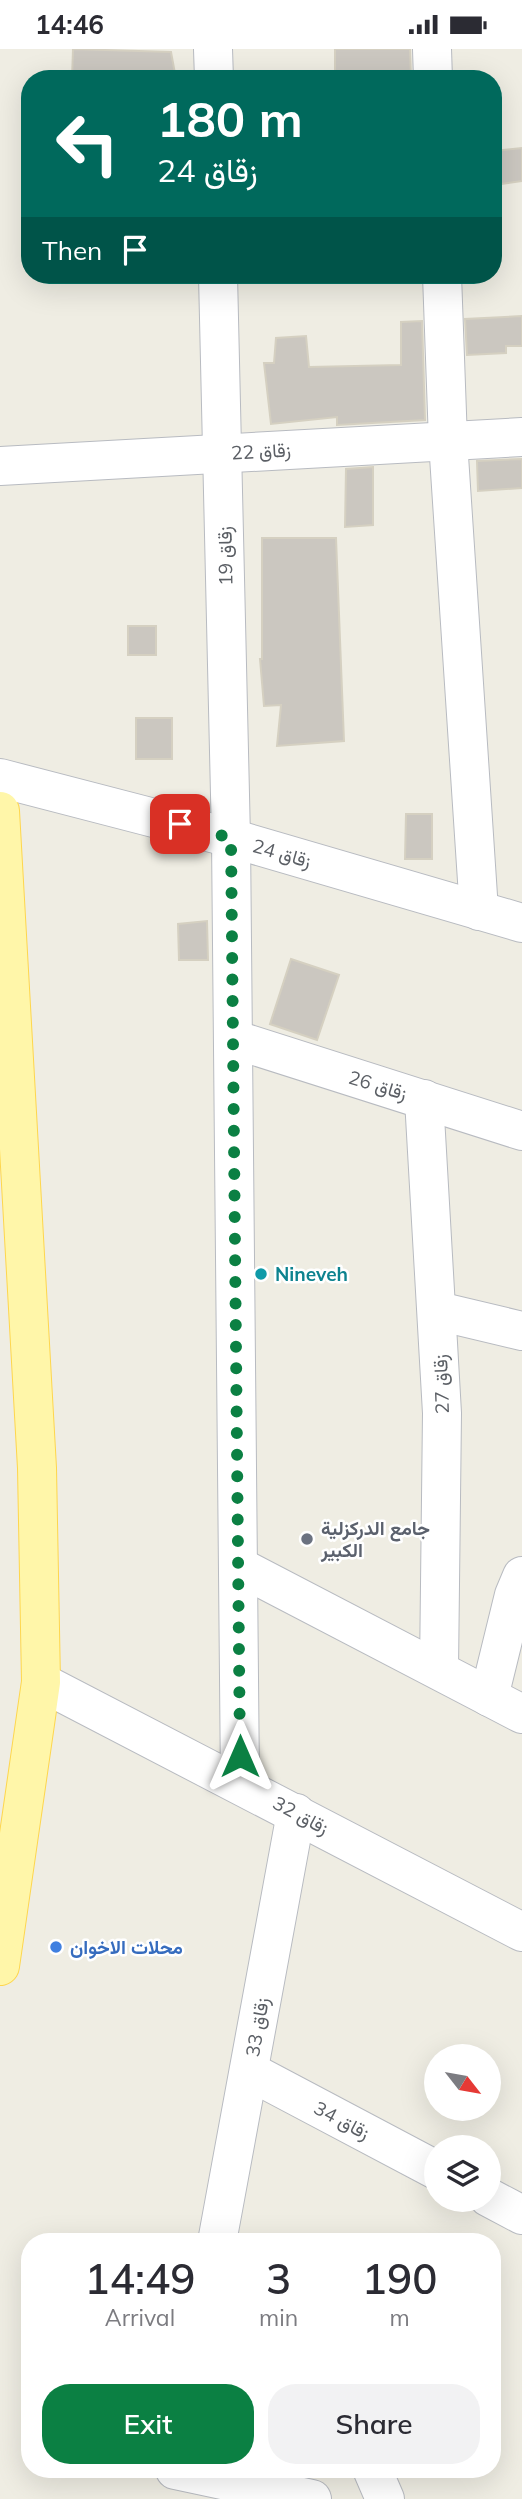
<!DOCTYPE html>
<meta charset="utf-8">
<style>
:root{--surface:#fff;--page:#f2f2f3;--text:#2b2b33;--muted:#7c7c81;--accent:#0b8043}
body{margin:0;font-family:Mulish,Vazirmatn,sans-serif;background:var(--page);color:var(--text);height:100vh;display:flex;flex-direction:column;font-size:26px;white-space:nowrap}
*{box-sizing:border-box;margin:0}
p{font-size:23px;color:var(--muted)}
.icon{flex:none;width:38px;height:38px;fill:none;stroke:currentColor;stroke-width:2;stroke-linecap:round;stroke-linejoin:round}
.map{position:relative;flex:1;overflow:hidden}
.details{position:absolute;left:21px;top:2184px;width:480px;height:245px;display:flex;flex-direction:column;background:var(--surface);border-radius:28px;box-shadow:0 7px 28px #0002}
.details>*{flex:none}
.top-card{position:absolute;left:21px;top:21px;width:481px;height:214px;border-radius:28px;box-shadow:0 7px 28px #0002;background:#00695c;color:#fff;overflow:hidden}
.needle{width:46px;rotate:121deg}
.buttons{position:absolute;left:424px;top:1995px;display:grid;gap:14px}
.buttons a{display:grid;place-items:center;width:77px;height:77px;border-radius:50%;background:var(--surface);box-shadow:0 7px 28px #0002;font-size:35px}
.pin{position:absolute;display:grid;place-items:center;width:60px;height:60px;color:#fff;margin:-30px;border-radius:14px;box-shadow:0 4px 10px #0006}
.me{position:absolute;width:77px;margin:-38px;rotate:0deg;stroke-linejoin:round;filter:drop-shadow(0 0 5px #0008)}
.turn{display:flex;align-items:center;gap:24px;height:147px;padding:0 21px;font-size:32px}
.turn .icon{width:91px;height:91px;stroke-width:2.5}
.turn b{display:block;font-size:49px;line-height:60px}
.then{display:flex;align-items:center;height:66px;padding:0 21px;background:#0003;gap:14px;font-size:26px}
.eta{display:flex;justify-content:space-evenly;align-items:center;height:119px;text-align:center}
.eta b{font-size:42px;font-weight:600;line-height:49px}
.primary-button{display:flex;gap:14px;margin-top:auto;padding:14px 21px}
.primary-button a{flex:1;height:80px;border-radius:28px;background:var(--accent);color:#fff;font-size:28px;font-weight:600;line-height:80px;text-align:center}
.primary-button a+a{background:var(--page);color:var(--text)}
.status{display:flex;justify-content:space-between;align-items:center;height:49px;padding:0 35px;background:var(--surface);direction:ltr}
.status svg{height:19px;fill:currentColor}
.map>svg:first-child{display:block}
.building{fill:#cbc7c0;stroke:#d5d0c1;stroke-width:2}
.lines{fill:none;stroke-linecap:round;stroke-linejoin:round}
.minor-casing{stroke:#b8bbc1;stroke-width:40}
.major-casing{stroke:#fed64d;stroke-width:40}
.minor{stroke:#fff;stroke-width:38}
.major{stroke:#fff6a9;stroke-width:38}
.route{stroke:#0b8043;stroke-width:12;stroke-dasharray:0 21.6}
.culture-dot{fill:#0f9aa8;stroke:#fff;stroke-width:2.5}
.worship-dot{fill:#6b7280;stroke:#fff;stroke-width:2.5}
.shop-dot{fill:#3f7fe0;stroke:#fff;stroke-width:2.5}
.labels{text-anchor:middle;stroke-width:5;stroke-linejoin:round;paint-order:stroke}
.street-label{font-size:19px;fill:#5b5f65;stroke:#fff}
.culture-label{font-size:19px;font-weight:bold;fill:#0d838f;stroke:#fff;text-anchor:start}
.worship-label{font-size:19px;font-weight:bold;fill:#5b616d;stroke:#fff;text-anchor:start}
.shop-label{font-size:19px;font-weight:bold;fill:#366cbe;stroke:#fff;text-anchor:start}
</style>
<div class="status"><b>14:46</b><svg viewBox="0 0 49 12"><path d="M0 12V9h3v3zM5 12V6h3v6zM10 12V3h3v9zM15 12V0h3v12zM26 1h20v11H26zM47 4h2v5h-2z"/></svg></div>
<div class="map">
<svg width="522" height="2450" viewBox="0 0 522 2450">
<rect width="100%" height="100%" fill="#efede3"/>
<g class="building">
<polygon points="73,0 171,3 176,30 72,30"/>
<polygon points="335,0 410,0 411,30 335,30"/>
<polygon points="522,99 522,132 494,136 494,102"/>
<polygon points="522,267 522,297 506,297 506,304 467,306 465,270"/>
<polygon points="422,272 425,371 337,376 337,368 271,375 264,314 274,314 276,289 306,287 309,318 401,316 401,273"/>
<polygon points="522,410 522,439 478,442 477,412"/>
<polygon points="373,418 373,476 345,478 346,420"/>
<polygon points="262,489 336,489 344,692 277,697 281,656 264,657 260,610 262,610"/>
<rect x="128" y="577" width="28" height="29"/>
<rect x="136" y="669" width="36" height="41"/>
<polygon points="406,765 432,765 432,810 405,810"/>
<polygon points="207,872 208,911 179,911 178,875"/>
<polygon points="291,910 339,926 317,991 270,975"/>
</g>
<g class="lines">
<g class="minor-casing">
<g id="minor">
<polyline points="213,0 214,30"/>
<polyline points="432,0 433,30"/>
<polyline points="218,226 231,789 240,1734"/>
<polyline points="442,226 448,392 479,862"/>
<polyline points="0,417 522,388"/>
<polyline points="0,729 231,789 522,874"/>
<polyline points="233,990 522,1082"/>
<polyline points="424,1050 442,1364 439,1621"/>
<polyline points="438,1262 522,1282"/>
<polyline points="238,1517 522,1665"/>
<polyline points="41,1633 522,1883"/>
<polyline points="489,1648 514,1546 522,1527"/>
<polyline points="249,2022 436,2121"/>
<polyline points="488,2148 522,2166"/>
<polyline points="217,2193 296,1764"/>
<polyline points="372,2420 385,2450"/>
<polyline points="175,2421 312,2450"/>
</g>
</g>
<g class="major-casing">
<polyline id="major" points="0,762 37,1419 41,1633 0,1917"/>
</g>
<use href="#minor" class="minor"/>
<use href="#major" class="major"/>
</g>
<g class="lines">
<polyline class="route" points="180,775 231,789 240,1707"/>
</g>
<circle class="culture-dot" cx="261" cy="1225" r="7"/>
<circle class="worship-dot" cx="307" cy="1490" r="7"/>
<circle class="shop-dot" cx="56" cy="1898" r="7"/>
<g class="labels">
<g class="street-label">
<text transform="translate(261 402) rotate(-3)" y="7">زقاق 22</text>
<text transform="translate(225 507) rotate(-91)" y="7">زقاق 19</text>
<text transform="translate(282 804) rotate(16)" y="7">زقاق 24</text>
<text transform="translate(378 1036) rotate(17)" y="7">زقاق 26</text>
<text transform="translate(441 1335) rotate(-92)" y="7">زقاق 27</text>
<text transform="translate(301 1766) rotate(28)" y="7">زقاق 32</text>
<text transform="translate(257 1978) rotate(-80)" y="7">زقاق 33</text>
<text transform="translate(342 2071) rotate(28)" y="7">زقاق 34</text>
</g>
<g class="culture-label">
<text x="275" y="1232">Nineveh</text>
</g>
<g class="worship-label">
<text x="321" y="1486">جامع الدركزلية<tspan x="321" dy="22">الكبير</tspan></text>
</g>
<g class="shop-label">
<text x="70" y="1905">محلات الاخوان</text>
</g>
</g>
</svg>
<div class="buttons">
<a><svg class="needle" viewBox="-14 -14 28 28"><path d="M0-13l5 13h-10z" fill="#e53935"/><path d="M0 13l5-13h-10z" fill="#7c7c81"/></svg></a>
<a><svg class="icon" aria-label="layers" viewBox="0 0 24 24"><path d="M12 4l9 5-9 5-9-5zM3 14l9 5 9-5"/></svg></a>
</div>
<div class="pin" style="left:180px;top:775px;background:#d93025"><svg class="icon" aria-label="arrive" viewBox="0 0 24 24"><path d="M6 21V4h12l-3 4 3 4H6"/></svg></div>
<svg class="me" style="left:240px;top:1707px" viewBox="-20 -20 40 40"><path d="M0-17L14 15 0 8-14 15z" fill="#0b8043" stroke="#fff" stroke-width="4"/></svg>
<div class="top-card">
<div class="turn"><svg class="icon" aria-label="left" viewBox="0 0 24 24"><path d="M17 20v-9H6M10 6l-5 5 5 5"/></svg><div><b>180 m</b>زقاق 24</div></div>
<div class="then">Then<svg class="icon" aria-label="arrive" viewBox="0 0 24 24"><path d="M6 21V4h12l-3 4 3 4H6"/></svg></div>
</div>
<section class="details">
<div class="eta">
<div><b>14:49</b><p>Arrival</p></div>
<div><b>3</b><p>min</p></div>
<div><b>190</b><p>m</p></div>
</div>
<div class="primary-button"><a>Exit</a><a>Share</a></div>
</section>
</div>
